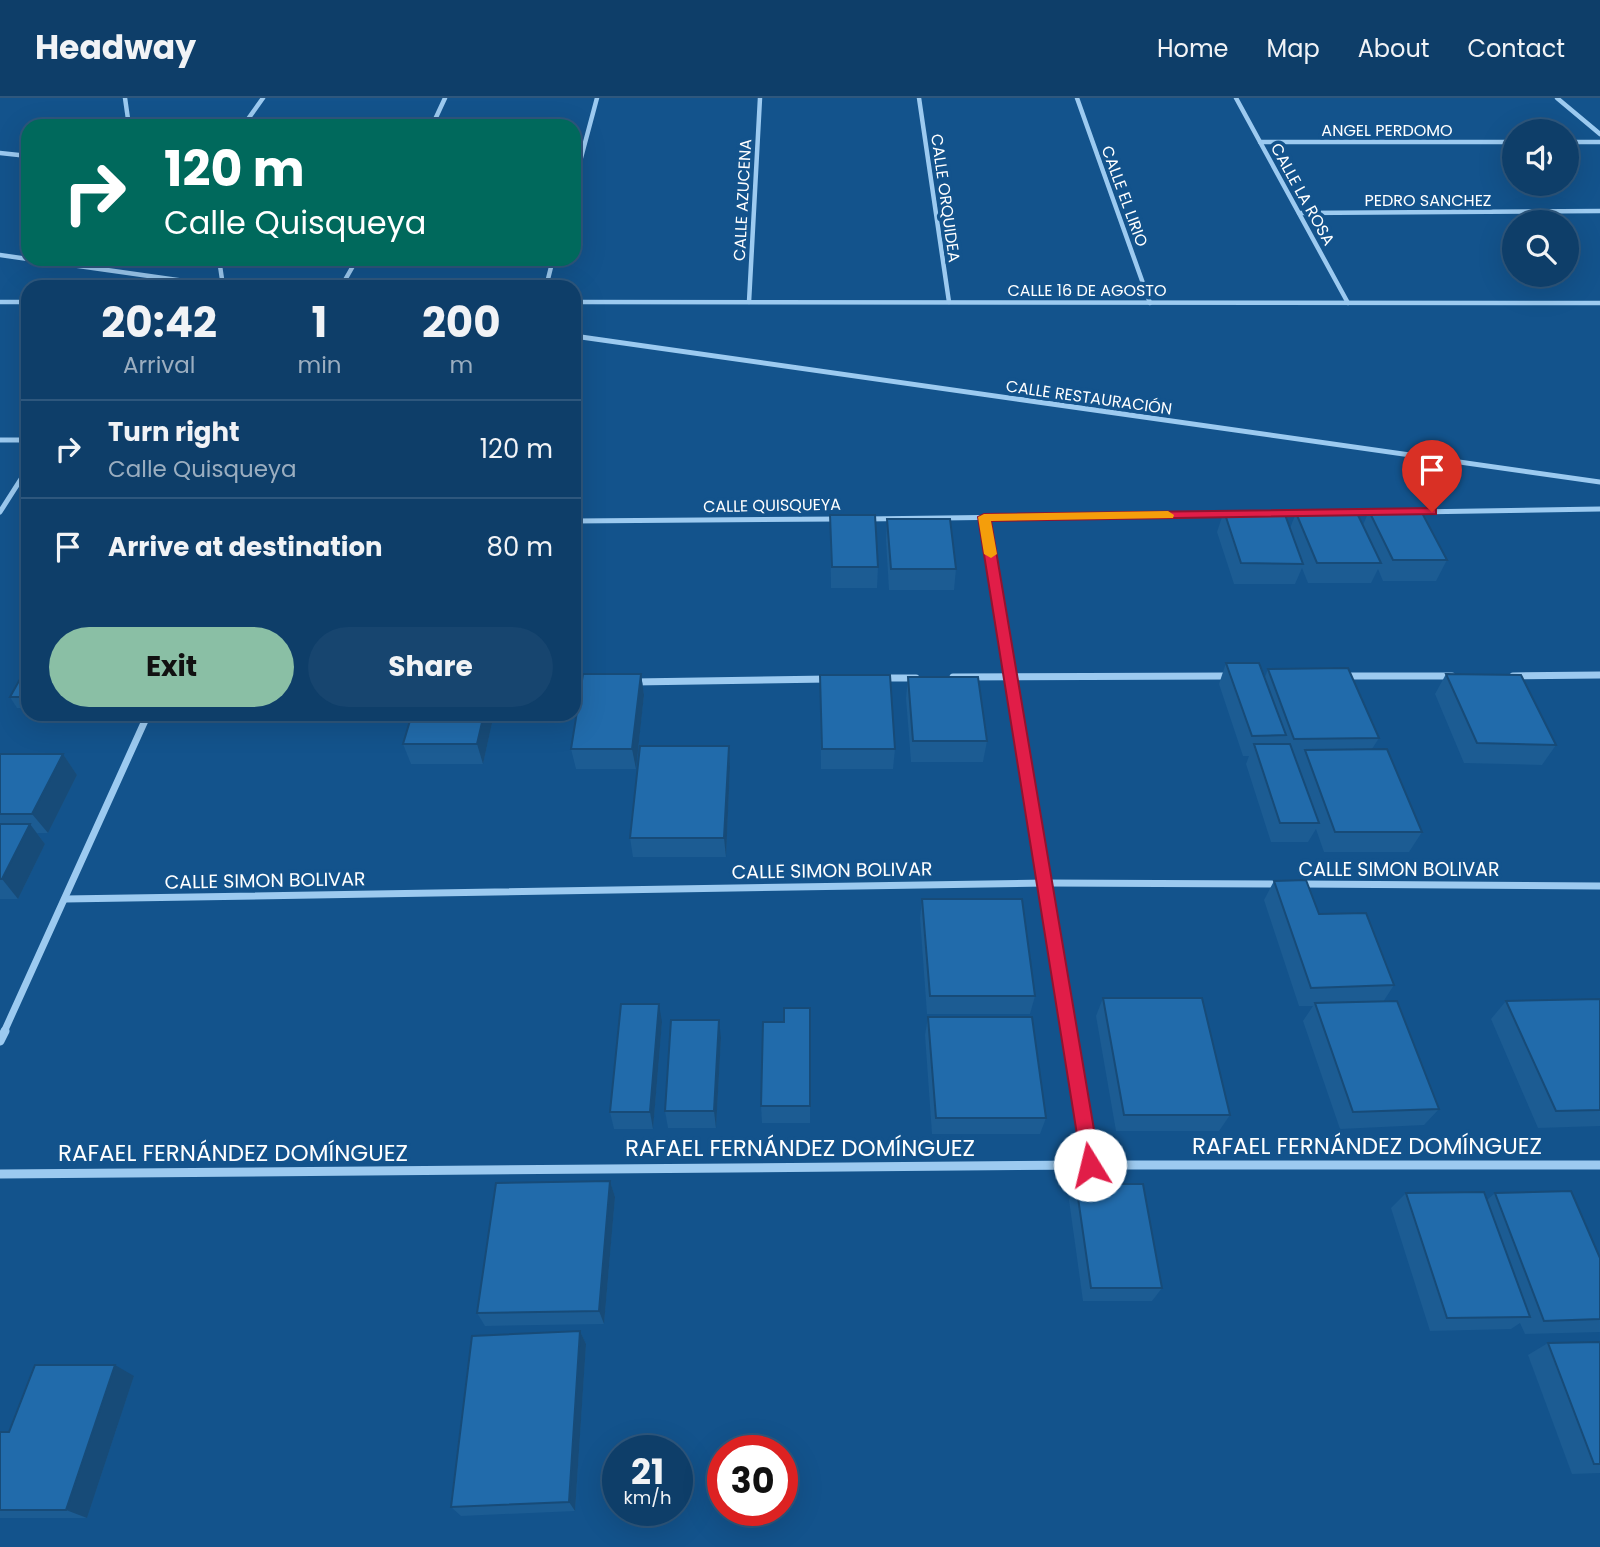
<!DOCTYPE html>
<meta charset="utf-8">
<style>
:root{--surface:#0e3e69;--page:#17456f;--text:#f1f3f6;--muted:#9baec0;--line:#2e577d;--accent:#8abfa5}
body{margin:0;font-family:Poppins,sans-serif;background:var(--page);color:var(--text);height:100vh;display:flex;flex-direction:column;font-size:26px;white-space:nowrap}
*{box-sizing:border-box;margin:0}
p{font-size:23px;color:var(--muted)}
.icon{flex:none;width:38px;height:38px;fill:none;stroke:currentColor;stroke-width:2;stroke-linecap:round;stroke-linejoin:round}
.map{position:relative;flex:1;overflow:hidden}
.drawer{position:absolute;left:21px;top:182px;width:560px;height:441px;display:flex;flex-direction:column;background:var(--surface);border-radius:21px;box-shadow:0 7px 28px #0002,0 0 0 2px var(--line)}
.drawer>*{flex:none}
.banner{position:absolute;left:21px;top:21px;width:560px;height:147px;border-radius:21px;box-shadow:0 7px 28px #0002,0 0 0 2px var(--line);background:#00695c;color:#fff;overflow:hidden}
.buttons{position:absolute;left:1502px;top:21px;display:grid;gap:14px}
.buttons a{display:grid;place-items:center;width:77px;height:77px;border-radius:50%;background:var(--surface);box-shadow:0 7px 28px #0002,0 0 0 2px var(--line);font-size:35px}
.speed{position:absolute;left:602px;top:1337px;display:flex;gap:14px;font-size:35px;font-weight:700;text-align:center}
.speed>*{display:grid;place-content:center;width:91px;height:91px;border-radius:50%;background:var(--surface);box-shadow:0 7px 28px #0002,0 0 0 2px var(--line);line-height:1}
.speed small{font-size:18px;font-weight:400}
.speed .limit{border:10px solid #d22;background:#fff;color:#111}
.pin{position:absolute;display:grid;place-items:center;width:60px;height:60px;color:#fff;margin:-72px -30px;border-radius:50% 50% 50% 0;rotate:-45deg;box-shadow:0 0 7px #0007}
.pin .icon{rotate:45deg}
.me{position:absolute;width:77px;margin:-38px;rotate:351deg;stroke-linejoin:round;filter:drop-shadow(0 0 5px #0008)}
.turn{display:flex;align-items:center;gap:24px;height:147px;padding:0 28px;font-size:32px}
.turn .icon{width:91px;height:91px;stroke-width:2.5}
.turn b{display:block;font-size:49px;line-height:60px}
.eta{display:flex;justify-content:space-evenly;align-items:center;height:119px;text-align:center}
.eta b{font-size:42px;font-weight:700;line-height:49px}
.cta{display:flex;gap:14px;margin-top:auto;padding:14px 28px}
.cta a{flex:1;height:80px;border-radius:42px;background:var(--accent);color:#111;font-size:28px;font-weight:700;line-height:80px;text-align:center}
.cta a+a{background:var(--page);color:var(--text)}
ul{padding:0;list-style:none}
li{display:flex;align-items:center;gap:21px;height:98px;padding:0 28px;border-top:2px solid var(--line)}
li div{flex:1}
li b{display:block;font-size:26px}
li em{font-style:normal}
header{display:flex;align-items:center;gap:42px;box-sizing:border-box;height:98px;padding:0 35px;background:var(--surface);border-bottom:2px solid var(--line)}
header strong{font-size:33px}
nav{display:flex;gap:38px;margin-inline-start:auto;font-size:24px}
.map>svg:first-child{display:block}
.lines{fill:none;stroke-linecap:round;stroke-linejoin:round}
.street-far3{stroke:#9ccaf0;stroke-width:4.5}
.street-far2{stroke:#9ccaf0;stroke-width:5}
.street-far1{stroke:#9ccaf0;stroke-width:7}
.street{stroke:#9ccaf0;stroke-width:9}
.wall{fill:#1c5c93}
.shaded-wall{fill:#174b78}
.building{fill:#216bab;stroke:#174b78;stroke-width:2}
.route{fill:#e11d48;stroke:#92132f;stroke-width:2}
.slow{fill:#f59e0b}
.labels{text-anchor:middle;stroke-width:7;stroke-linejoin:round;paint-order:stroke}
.far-street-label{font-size:16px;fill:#fff;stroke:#13538c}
.street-label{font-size:19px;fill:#fff;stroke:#13538c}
.near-street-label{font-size:23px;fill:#fff;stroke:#13538c}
</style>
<header>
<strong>Headway</strong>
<nav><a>Home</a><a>Map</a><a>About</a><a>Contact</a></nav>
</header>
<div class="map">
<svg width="1600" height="1449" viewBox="0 0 1600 1449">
<rect width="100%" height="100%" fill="#13538c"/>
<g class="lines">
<g class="street-far3">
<polyline points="125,0 129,28"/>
<polyline points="919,0 949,204"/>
<polyline points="1077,0 1150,205"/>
<polyline points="1236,0 1348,205"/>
<polyline points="1557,0 1600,36"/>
<polyline points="243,28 263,0"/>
<polyline points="432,28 445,0"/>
<polyline points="1260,44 1514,44"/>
<polyline points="1566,44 1600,44"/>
<polyline points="0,55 28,58"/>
<polyline points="574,86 597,0"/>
<polyline points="1299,115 1600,113"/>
<polyline points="0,157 28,161"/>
<polyline points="29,161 227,189"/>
<polyline points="219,161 223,188"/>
<polyline points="341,189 357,161"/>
<polyline points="546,189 553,161"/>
<polyline points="0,204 28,204"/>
<polyline points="574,204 1600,205"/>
<polyline points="749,204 760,0"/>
</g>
<g class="street-far2">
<polyline points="574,238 1600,384"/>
<polyline points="0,342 28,342"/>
<polyline points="0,414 28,370"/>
<polyline points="1415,414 1600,411"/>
<polyline points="1327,415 1378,414"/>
<polyline points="1275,416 1305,415"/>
<polyline points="984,419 1004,538"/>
<polyline points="865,421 1231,416"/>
<polyline points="574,423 839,421"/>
</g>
<g class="street-far1">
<polyline points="1003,537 1068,934"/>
<polyline points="1345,578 1452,578"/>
<polyline points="1513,578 1600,577"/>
<polyline points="953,579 1228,578"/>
<polyline points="883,580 916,580"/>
<polyline points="634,584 829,581"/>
<polyline points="574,585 591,585"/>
<polyline points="1301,786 1600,788"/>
<polyline points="65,801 1045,785 1282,786"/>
<polyline points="4,934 148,616"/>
</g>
<g class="street">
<polyline points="1068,933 1090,1067"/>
<polyline points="0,943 5,933"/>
<polyline points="0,1076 1090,1067 1600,1067"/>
</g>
</g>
<g class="wall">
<polygon points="1224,413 1290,430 1296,415 1363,427 1369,413 1447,462 1436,483 1383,483 1378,471 1371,485 1308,485 1302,470 1295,486 1234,486 1217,434"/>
<polygon points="830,417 878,469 877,490 831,490"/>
<polygon points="887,421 956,471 954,492 889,492 886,442"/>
<polygon points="1226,565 1265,579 1268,571 1379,640 1372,651 1422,734 1409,754 1324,754 1316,731 1308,744 1271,744 1246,666 1249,658 1243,658 1219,586"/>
<polygon points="28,574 28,610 17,610 10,599"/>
<polygon points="641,576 644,597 636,671 576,671 571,651"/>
<polygon points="1446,576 1556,647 1542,667 1464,665 1435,596"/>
<polygon points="820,577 895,651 893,671 821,671"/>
<polygon points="908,579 987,643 983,664 911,664 906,600"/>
<polygon points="494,616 483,666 411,666 403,646"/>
<polygon points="729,648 730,669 726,759 633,759 630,740"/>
<polygon points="0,656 63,656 77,677 48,735 37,735 45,746 18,801 0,801"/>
<polygon points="1274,783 1319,816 1394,887 1383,904 1439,1011 1424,1027 1340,1031 1303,923 1313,908 1299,908 1264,802"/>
<polygon points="922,801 1035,898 1030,916 927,916 920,820"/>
<polygon points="1103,900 1230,1017 1219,1033 1116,1033 1096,918"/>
<polygon points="1600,901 1600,1028 1538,1030 1491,921 1506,903"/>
<polygon points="810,910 810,1025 762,1025 761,1008 784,924"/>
<polygon points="928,919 1046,1020 1040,1036 932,1036 925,937"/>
<polygon points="662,924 653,1031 614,1031 610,1014"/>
<polygon points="721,940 716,1030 668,1030 665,1013"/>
<polygon points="610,1083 615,1099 604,1226 485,1228 477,1215"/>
<polygon points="1076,1086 1162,1190 1152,1203 1083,1203 1069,1102"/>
<polygon points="1406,1095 1487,1102 1495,1095 1600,1160 1600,1234 1525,1236 1520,1225 1511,1231 1430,1233 1391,1110"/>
<polygon points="580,1233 586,1246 575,1413 461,1418 451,1409"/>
<polygon points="1600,1244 1600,1375 1572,1376 1528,1257 1548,1245"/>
<polygon points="134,1278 87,1420 0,1420 0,1334 9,1334"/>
</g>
<g class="shaded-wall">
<polygon points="641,576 644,597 636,671 632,651"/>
<polygon points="484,616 494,616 483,666 477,646"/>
<polygon points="729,648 730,669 726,759 724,740"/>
<polygon points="63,656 77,677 48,735 32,716"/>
<polygon points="30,726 45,746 18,801 2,781"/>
<polygon points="659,906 662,924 653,1031 650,1014"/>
<polygon points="719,922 721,940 716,1030 714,1013"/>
<polygon points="610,1083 615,1099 604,1226 599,1213"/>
<polygon points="580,1233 586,1246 575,1413 569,1404"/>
<polygon points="115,1267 134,1278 87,1420 66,1412"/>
</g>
<g class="building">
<polygon points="1224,413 1284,414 1303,466 1241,465"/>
<polygon points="1369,413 1421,413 1447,462 1393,462"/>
<polygon points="1296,415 1357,415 1381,465 1317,465"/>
<polygon points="830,417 875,417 878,469 832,469"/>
<polygon points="887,421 950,421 956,471 891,471"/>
<polygon points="1226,565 1259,565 1286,637 1252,638"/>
<polygon points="1348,570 1379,640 1294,641 1268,571"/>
<polygon points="24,574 28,574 28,599 10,599"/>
<polygon points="583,576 641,576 632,651 571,651"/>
<polygon points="1446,576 1521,577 1556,647 1477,645"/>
<polygon points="820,577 890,577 895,651 822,651"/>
<polygon points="908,579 978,579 987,643 913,643"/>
<polygon points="412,616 484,616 477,646 403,646"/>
<polygon points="1254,646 1290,646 1319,725 1280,725"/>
<polygon points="640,648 729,648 724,740 630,740"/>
<polygon points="1387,651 1422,734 1335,734 1305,652"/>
<polygon points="0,656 63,656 32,716 0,716"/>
<polygon points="0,726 30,726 2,781 0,781"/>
<polygon points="1306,782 1319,816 1366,815 1394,887 1311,890 1274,783"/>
<polygon points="922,801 1022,801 1035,898 930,898"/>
<polygon points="1103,900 1202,900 1230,1017 1124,1017"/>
<polygon points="1600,901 1600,1012 1556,1013 1506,903"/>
<polygon points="1397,903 1439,1011 1353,1014 1315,905"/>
<polygon points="621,906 659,906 650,1014 610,1014"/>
<polygon points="784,910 810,910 810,1008 761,1008 763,924 784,924"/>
<polygon points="928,919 1032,919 1046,1020 936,1020"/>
<polygon points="671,922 719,922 714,1013 665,1013"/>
<polygon points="610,1083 599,1213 477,1215 496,1085"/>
<polygon points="1076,1086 1143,1086 1162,1190 1091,1190"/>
<polygon points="1571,1093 1600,1160 1600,1221 1544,1223 1495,1095"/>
<polygon points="1484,1094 1530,1219 1447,1220 1406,1095"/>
<polygon points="580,1233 569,1404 451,1409 472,1238"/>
<polygon points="1600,1244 1600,1366 1594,1366 1548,1245"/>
<polygon points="35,1267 115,1267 66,1412 0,1412 0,1334 9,1334"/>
</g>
<polygon class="route" points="1432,410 1436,411 1436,416 991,423 1100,1067 1097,1074 1090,1076 1083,1074 978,419 984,416"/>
<polygon class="slow" points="1168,413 1174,417 1173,420 991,423 997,456 991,460 984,456 978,419 984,416"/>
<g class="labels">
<g class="far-street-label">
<text x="1387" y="38">ANGEL PERDOMO</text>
<text transform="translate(1303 96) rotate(61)" y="6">CALLE LA ROSA</text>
<text transform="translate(1125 98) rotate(70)" y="6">CALLE EL LIRIO</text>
<text transform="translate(946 100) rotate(82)" y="6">CALLE ORQUIDEA</text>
<text transform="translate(742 102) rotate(-87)" y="6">CALLE AZUCENA</text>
<text x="1428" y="108">PEDRO SANCHEZ</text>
<text x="1087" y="198">CALLE 16 DE AGOSTO</text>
<text transform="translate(1089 299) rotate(8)" y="6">CALLE RESTAURACIÓN</text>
<text transform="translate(772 407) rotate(-1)" y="6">CALLE QUISQUEYA</text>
</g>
<g class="street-label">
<text x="1399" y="778">CALLE SIMON BOLIVAR</text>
<text transform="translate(832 772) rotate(-1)" y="7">CALLE SIMON BOLIVAR</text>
<text transform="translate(265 782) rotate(-1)" y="7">CALLE SIMON BOLIVAR</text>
</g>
<g class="near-street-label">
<text x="1367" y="1056">RAFAEL FERNÁNDEZ DOMÍNGUEZ</text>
<text x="800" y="1058">RAFAEL FERNÁNDEZ DOMÍNGUEZ</text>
<text x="233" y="1063">RAFAEL FERNÁNDEZ DOMÍNGUEZ</text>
</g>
</g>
</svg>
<div class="buttons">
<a><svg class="icon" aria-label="sound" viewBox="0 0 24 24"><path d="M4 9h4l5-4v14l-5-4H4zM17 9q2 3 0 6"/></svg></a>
<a><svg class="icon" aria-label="search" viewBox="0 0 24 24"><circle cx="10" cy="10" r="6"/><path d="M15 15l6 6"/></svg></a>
</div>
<div class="speed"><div>21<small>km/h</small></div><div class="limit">30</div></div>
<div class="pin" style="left:1432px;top:414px;background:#d93025"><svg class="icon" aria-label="arrive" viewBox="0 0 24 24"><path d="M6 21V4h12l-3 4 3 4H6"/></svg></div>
<svg class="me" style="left:1090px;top:1067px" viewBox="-20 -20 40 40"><circle r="19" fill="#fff"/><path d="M0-13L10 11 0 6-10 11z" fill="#e11d48"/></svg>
<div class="banner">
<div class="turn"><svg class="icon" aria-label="right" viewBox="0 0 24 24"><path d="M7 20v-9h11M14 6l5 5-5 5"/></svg><div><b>120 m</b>Calle Quisqueya</div></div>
</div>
<section class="drawer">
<div class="eta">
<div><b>20:42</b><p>Arrival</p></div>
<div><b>1</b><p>min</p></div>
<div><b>200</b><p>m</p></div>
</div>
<ul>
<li><svg class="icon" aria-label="right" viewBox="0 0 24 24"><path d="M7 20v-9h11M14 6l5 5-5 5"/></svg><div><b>Turn right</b><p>Calle Quisqueya</p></div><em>120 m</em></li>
<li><svg class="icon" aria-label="arrive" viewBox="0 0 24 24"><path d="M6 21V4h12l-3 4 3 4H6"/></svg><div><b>Arrive at destination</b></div><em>80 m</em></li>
</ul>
<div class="cta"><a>Exit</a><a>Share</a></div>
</section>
</div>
